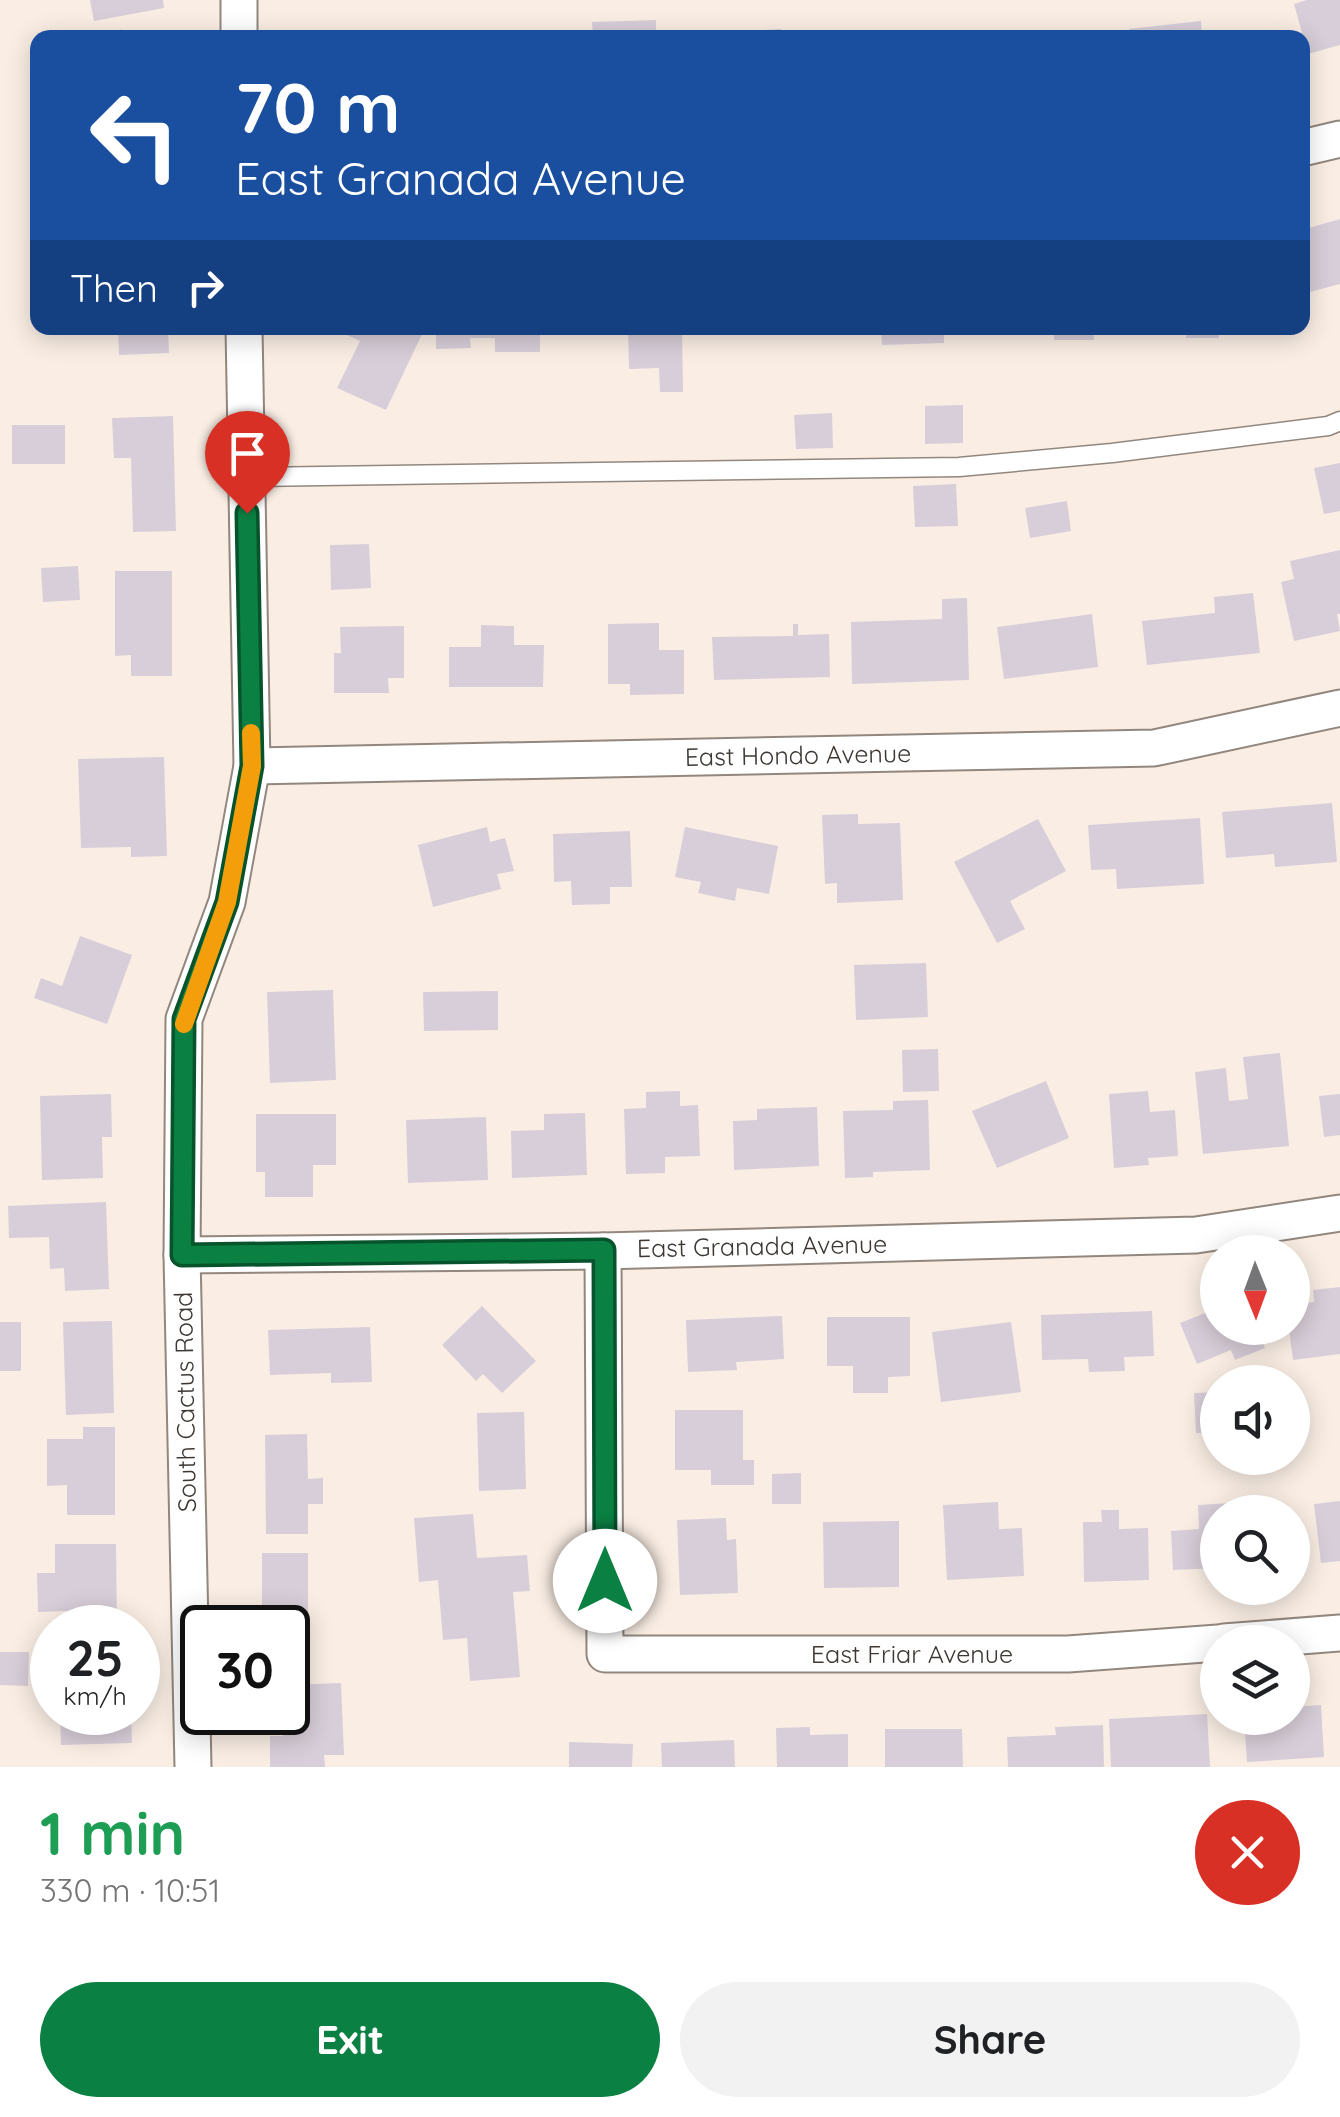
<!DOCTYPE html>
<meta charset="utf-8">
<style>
:root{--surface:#fff;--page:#f2f2f2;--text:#202124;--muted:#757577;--accent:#0b8043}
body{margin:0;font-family:Quicksand,sans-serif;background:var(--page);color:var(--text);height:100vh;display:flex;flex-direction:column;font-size:38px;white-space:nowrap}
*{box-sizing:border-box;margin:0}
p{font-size:32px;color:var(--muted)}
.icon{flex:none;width:55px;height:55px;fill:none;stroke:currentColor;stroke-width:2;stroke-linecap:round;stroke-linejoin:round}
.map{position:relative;height:1767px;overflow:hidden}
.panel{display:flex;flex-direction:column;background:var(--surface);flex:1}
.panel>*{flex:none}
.guide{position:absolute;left:30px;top:30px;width:1280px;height:305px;border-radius:20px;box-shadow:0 5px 25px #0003;background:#1a4fa0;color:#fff;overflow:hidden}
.needle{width:65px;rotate:179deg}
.buttons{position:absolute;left:1200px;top:1235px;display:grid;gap:20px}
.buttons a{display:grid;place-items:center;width:110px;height:110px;border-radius:50%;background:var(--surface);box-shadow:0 5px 25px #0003;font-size:50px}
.speed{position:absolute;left:30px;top:1605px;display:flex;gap:20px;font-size:50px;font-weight:700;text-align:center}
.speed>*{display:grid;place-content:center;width:130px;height:130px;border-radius:50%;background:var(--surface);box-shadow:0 5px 25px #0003;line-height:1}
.speed small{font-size:25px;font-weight:400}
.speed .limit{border:5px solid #111;border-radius:15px;background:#fff;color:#111}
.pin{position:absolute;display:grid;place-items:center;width:85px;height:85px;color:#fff;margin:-102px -42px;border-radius:50% 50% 50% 0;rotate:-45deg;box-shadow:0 0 10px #0007}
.pin .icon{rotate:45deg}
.me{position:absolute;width:110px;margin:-55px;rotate:0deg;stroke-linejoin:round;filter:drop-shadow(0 0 8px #0008)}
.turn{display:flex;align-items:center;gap:35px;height:210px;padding:0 40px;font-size:45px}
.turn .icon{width:130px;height:130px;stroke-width:2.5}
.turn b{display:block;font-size:70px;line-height:85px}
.then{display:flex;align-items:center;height:95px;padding:0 40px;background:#0003;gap:20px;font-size:38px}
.round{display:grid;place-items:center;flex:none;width:105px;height:105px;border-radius:52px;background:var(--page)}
.headline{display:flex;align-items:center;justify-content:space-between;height:170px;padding:0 40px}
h1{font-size:60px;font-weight:700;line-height:75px;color:#1e9e55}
.action{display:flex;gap:20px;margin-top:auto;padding:20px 40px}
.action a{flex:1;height:115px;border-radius:60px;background:var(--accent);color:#fff;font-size:40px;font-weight:700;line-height:115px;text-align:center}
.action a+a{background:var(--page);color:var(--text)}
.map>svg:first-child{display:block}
.building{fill:#d8ced9}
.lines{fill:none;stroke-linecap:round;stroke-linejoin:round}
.service-casing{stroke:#92877e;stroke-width:21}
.minor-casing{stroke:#92877e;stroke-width:39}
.service{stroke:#fff;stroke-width:18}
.minor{stroke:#fff;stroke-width:35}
.route-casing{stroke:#07532c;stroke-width:25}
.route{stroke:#0b8043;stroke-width:18}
.slow{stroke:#f59e0b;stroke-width:18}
.labels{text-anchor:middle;stroke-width:8;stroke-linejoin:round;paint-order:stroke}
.street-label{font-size:25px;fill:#3c3733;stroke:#fefefe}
</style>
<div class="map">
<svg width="1340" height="1767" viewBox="0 0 1340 1767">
<rect width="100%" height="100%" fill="#faeee4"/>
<g class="building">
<polygon points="90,0 163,0 164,8 94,21"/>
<polygon points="1307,0 1340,0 1340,45 1308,54 1294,4"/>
<polygon points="656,20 656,38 593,38 592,22"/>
<polygon points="1201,21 1202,38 1130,38 1129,29"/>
<polygon points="121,29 125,38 103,38"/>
<polygon points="781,29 781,38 763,38 763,30"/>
<polygon points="366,30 366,38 298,38 298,31"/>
<polygon points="1340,219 1340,284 1306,293 1302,284 1302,230"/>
<polygon points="118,328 168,328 169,353 119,355"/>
<polygon points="332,328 414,328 423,332 386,410 337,388 360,341"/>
<polygon points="436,328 540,328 540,352 495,352 495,338 470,338 471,348 436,349"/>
<polygon points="628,328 682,328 683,392 660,392 659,368 629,369"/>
<polygon points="881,328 960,328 960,333 944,333 944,343 882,345"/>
<rect x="1054" y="328" width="40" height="12"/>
<rect x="1186" y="328" width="33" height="10"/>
<polygon points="963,405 963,443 925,444 925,406"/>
<polygon points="832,413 833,448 796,449 794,415"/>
<polygon points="173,416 176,531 133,532 131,458 114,458 112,418"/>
<rect x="12" y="425" width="53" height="39"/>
<polygon points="1340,463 1340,511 1324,514 1314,468"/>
<polygon points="956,484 958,526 915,527 913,486"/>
<polygon points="1067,501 1071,531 1030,538 1025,508"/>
<polygon points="369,544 371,588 331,590 330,545"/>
<polygon points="1340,550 1340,614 1337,614 1340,631 1294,641 1281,582 1294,579 1290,561"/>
<polygon points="78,566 80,600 43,602 41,568"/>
<polygon points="115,571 172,571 172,676 131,676 131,655 115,656"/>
<polygon points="1253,593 1260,653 1147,665 1142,621 1215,613 1214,597"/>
<polygon points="967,598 969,680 852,684 851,622 942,619 942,599"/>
<polygon points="1092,614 1098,667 1004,679 997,627"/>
<polygon points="659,623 659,650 684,650 684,694 630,695 630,684 608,684 608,624"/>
<polygon points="793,624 798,624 798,635 829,634 830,677 714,680 712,637 793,636"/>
<polygon points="481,625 514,626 514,645 544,645 543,687 449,687 449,647 481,647"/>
<polygon points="404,626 404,678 388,678 389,693 334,693 334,653 341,653 340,627"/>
<polygon points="164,757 167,856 131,857 131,847 81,848 78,759"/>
<polygon points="1332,803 1337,862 1275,867 1274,854 1226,858 1222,812"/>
<polygon points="858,814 858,824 900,823 903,900 837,903 837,883 825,884 822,815"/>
<polygon points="1200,818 1204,884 1117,889 1116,869 1091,870 1088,825"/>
<polygon points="1038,819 1066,871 1010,901 1025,929 997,943 954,862"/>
<polygon points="487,827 490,842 505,838 514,871 497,874 501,889 433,907 418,845"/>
<polygon points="685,827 778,846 769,894 737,888 735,901 698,893 701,882 675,877"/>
<polygon points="630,831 632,887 610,887 610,904 572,905 571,881 554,882 553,834"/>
<polygon points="80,936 132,955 107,1024 34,998 41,978 62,986"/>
<polygon points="926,963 928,1017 856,1020 854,965"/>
<polygon points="333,990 336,1080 270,1083 267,992"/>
<polygon points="498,991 498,1030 424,1031 423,992"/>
<polygon points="938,1049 939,1091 903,1092 902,1050"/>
<polygon points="1280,1053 1289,1146 1203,1154 1195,1072 1226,1068 1229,1101 1248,1099 1243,1057"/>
<polygon points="1046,1081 1069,1138 997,1168 972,1111"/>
<polygon points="680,1091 680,1106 698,1105 700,1156 665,1157 665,1173 626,1174 624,1109 646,1108 646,1092"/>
<polygon points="1148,1091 1150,1112 1175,1110 1178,1156 1148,1158 1149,1165 1114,1168 1109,1094"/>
<polygon points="111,1094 112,1137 102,1137 103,1178 42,1180 40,1096"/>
<polygon points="1340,1094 1340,1135 1324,1137 1319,1096"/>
<polygon points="928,1100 930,1170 873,1172 873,1177 845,1178 843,1111 893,1110 893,1101"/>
<polygon points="817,1107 819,1166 734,1170 733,1121 757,1120 757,1109"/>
<polygon points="585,1113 587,1175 512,1178 511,1131 544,1130 544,1114"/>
<polygon points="256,1114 336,1114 336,1165 313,1165 313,1197 265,1197 265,1172 256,1172"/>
<polygon points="486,1117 488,1180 408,1183 406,1120"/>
<polygon points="106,1202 109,1289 65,1291 64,1268 50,1269 49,1237 9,1238 8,1206"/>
<polygon points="1340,1287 1340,1354 1293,1360 1289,1328 1292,1328 1292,1305 1314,1302 1313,1290"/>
<polygon points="482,1306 536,1361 502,1393 483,1374 476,1381 442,1345"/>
<polygon points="1218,1308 1218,1328 1257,1328 1265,1348 1235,1360 1231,1350 1197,1364 1180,1323"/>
<polygon points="1152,1311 1154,1356 1124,1357 1125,1371 1089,1372 1088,1359 1042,1360 1041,1315"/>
<polygon points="782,1316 784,1359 736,1362 737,1370 688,1372 686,1320"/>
<polygon points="827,1317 910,1317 910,1376 888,1377 888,1393 853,1393 853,1366 827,1366"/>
<polygon points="112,1321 114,1413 66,1415 63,1322"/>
<rect x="0" y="1322" width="21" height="49"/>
<polygon points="1011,1322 1021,1392 941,1402 932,1332"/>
<polygon points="370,1327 372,1382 331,1383 331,1373 270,1375 268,1330"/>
<polygon points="1218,1392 1218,1432 1196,1433 1194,1393"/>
<polygon points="675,1410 743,1410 743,1460 754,1460 754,1485 711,1485 711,1470 675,1470"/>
<polygon points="524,1412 526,1489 479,1491 477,1413"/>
<polygon points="83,1427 115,1427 115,1515 67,1515 67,1485 47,1486 47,1439 83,1439"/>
<polygon points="307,1434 308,1479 323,1478 323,1504 308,1504 308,1534 266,1534 265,1435"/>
<polygon points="801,1473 801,1504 772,1504 772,1474"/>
<polygon points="1340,1501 1340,1561 1321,1563 1314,1504"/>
<polygon points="998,1502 999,1529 1022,1528 1024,1576 947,1580 943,1505"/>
<polygon points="1232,1503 1232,1512 1218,1512 1218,1568 1173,1570 1171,1531 1199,1529 1198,1505"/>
<polygon points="1101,1510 1119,1510 1119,1529 1148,1528 1149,1580 1084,1582 1083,1522 1102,1522"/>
<polygon points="473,1514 477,1558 527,1555 530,1591 513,1592 520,1677 470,1681 467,1638 443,1640 438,1580 419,1582 414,1518"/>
<polygon points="726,1518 727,1540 736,1539 738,1593 680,1595 677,1520"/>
<polygon points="899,1521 899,1587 824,1588 823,1522"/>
<polygon points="55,1544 116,1544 117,1628 68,1628 68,1611 38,1612 37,1573 55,1573"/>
<polygon points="262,1553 308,1553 308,1646 288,1646 288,1628 262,1628"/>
<polygon points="0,1652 29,1652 28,1686 0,1685"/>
<polygon points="341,1683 344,1755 324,1755 325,1767 270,1767 270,1736 283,1736 282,1712 288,1712 288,1685"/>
<polygon points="1321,1705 1324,1757 1247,1762 1244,1718 1292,1718 1292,1707"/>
<polygon points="60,1712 131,1712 132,1743 61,1745"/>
<polygon points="1207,1714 1210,1767 1111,1767 1109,1719"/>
<polygon points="1103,1725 1104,1767 1008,1767 1007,1737 1056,1735 1055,1727"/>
<polygon points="810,1727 810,1735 848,1734 848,1767 777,1767 776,1728"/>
<polygon points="885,1729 962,1729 963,1767 885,1767"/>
<polygon points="734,1740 735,1767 662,1767 661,1743"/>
<polygon points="569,1742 633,1744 632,1767 569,1767"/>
</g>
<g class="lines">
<g class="service-casing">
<polyline id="service" points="247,477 959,467 1112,453 1328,426 1340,421"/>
</g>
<g class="minor-casing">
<g id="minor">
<polyline points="239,0 239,38"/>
<polyline points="1302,148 1340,139"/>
<polyline points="252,766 1154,748 1340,708"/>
<polyline points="603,1251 605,1654 1068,1654 1218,1643"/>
<polyline points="182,1255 603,1251 1196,1235 1340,1213"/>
<polyline points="1224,1642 1340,1633"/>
<polyline points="193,1767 182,1255 184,1019 227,902 252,766 244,328"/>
</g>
</g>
<use href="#service" class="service"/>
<use href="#minor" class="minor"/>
</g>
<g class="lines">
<g class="route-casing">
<polyline id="route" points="247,513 252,766 227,902 184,1019 182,1255 604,1250 605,1581"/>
</g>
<use href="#route" class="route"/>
<polyline class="slow" points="184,1024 227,902 252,766 251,733"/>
</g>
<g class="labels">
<g class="street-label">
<text transform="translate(798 755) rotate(-1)" y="9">East Hondo Avenue</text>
<text transform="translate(762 1246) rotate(-1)" y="9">East Granada Avenue</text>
<text transform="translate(185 1402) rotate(-91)" y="9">South Cactus Road</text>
<text x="912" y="1663">East Friar Avenue</text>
</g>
</g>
</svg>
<div class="buttons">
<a><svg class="needle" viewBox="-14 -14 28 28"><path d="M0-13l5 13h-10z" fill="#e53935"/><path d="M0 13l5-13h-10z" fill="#757577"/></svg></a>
<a><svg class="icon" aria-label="sound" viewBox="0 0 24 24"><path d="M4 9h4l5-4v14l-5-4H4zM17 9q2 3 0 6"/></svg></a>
<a><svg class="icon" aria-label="search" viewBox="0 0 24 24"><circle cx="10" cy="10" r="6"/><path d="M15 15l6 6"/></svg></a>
<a><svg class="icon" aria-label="layers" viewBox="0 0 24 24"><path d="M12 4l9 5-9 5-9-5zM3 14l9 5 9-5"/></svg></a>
</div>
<div class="speed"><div>25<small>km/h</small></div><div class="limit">30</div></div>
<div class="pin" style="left:247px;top:513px;background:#d93025"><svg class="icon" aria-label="arrive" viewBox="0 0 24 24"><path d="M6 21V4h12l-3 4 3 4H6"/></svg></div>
<svg class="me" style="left:605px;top:1581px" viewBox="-20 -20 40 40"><circle r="19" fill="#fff"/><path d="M0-13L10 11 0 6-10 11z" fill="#0b8043"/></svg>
<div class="guide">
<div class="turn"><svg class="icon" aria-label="left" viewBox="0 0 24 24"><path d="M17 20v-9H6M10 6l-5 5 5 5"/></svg><div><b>70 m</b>East Granada Avenue</div></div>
<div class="then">Then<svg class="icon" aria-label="right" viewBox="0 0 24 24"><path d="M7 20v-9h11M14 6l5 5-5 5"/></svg></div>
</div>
</div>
<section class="panel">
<div class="headline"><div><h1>1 min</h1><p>330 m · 10:51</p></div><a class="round" style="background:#d93025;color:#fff"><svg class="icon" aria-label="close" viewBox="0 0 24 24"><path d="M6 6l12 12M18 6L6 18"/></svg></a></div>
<div class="action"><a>Exit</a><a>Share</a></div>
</section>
